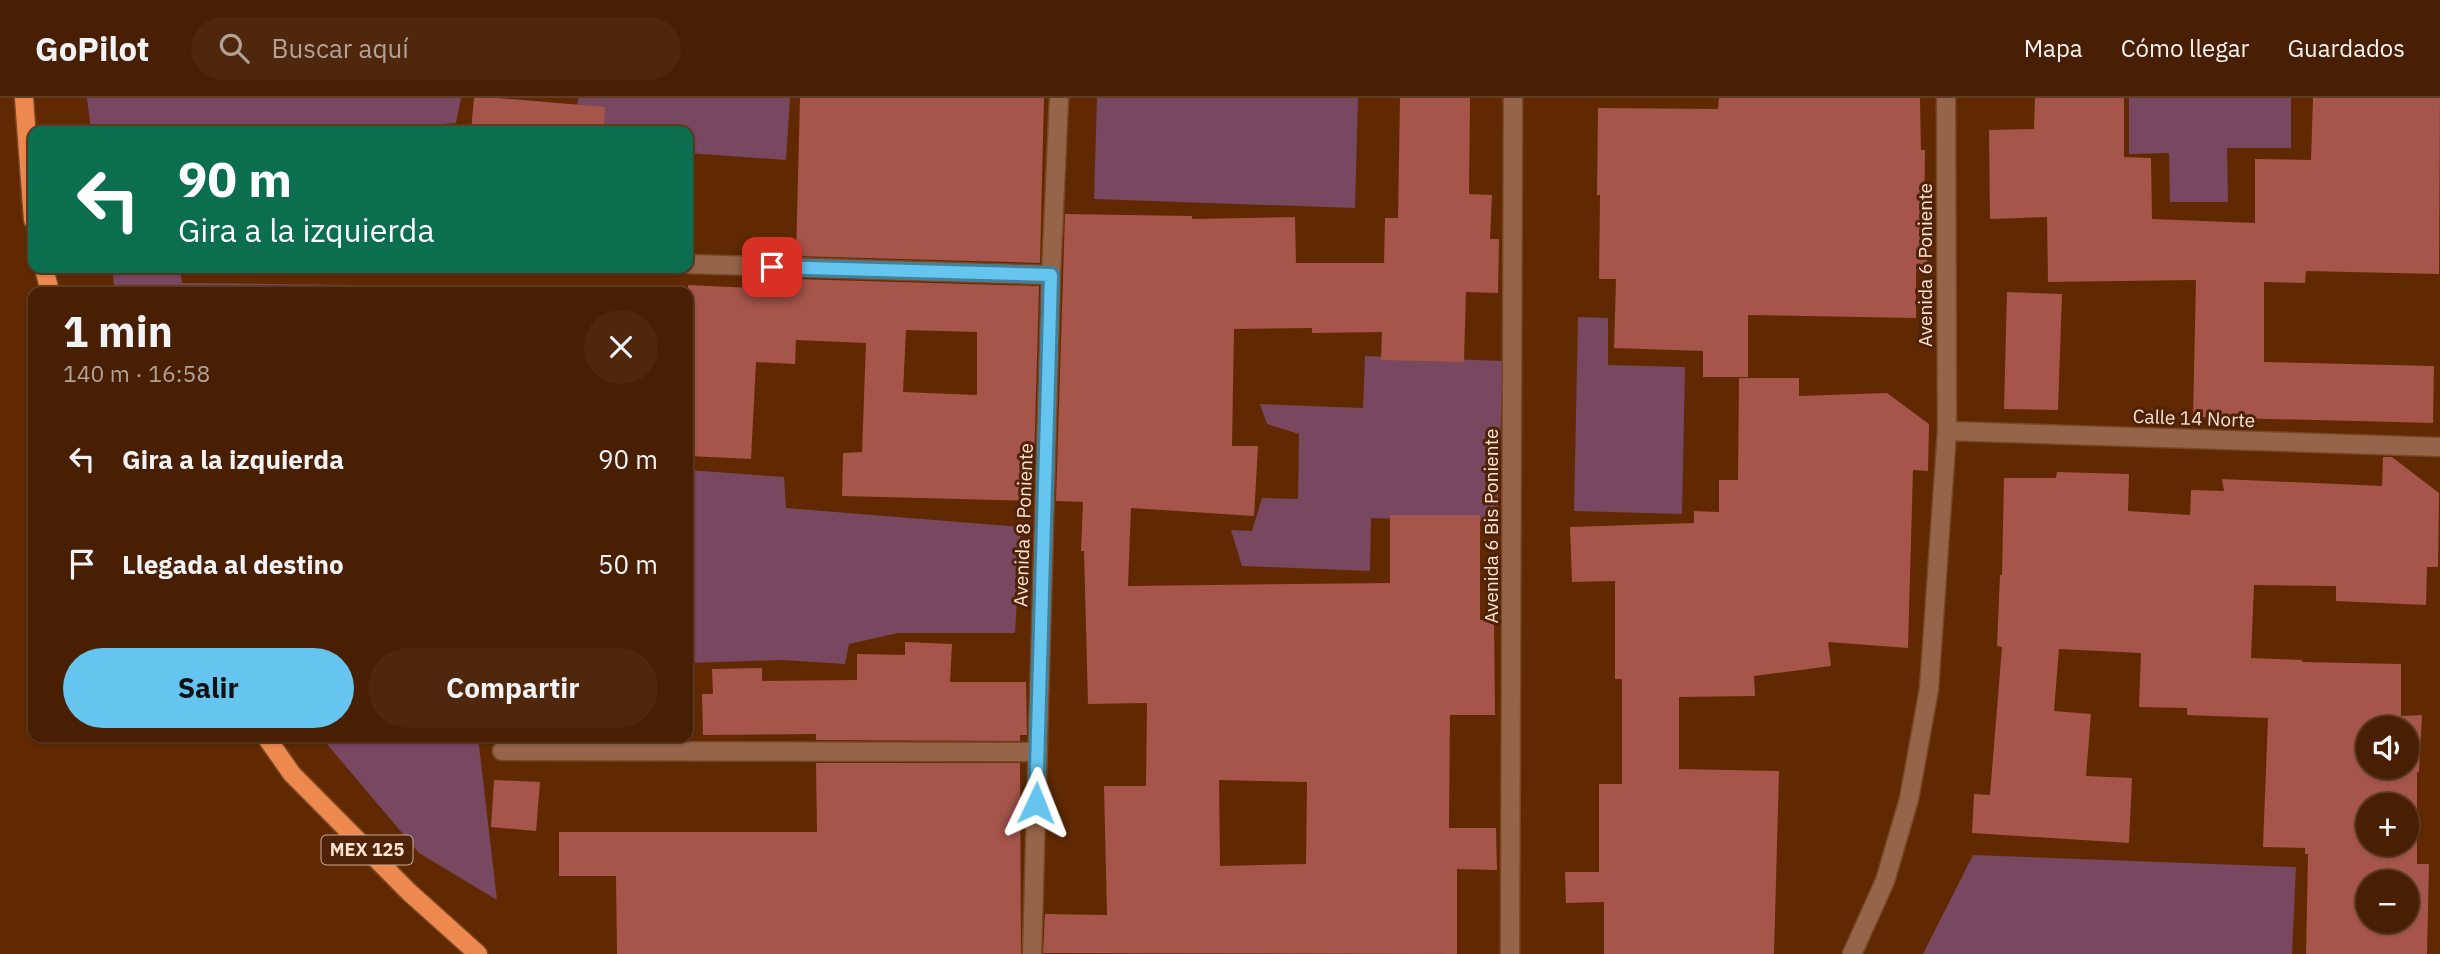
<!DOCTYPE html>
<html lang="es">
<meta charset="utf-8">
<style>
:root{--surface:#481f02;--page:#4f270c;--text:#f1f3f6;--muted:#b1a299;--line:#603d24;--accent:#65c5ef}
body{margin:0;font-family:"IBM Plex Sans",sans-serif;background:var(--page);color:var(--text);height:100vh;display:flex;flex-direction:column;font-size:26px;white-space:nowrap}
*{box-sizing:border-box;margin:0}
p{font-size:23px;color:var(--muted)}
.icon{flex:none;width:38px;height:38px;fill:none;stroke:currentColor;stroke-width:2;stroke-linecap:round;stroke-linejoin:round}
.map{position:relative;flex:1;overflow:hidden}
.side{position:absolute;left:28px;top:189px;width:665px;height:455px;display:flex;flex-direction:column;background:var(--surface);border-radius:14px;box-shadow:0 2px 5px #0004,0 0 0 2px var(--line)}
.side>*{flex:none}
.guide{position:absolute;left:28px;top:28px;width:665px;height:147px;border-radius:14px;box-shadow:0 2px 5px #0004,0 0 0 2px var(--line);background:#0b6e4f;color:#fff;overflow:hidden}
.buttons{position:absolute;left:2356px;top:618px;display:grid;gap:14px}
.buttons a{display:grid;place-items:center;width:63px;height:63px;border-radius:50%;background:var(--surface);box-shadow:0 2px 5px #0004,0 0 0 2px var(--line);font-size:35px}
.pin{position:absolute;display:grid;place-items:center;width:60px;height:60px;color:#fff;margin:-30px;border-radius:14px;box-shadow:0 4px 10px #0006}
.me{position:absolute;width:77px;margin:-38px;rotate:2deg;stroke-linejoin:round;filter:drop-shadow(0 0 5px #0008)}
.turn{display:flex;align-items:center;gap:24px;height:147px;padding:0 35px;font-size:32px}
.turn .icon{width:91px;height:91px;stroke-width:2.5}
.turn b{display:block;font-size:49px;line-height:60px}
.round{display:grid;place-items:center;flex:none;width:74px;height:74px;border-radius:37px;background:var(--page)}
.overview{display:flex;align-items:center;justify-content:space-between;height:119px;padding:0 35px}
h1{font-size:42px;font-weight:700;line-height:52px}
.action{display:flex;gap:14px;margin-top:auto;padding:14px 35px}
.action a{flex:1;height:80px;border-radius:42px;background:var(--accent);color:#111;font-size:28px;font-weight:700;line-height:80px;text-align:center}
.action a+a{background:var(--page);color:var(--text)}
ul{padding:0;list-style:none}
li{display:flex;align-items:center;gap:21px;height:105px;padding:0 35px}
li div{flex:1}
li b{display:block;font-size:26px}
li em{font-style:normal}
header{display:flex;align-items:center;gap:42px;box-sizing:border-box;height:98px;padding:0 35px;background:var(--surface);border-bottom:2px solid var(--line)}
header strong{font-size:33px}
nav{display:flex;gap:38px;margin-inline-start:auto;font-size:24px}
.search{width:490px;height:63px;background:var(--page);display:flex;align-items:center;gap:18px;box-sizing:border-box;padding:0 24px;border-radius:38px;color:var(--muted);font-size:26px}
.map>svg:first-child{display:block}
.green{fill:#784760}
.building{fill:#a5554a;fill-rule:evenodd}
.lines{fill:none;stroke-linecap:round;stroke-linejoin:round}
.minor-casing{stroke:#794723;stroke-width:21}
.major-casing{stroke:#794723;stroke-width:21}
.minor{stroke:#966449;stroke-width:18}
.major{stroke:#ed894f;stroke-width:18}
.route-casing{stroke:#42809b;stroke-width:18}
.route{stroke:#65c5ef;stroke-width:12}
.labels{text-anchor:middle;stroke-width:6;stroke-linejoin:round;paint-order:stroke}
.shield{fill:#4e2308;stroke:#c9a996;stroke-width:2}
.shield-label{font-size:18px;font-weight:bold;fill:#fee2d3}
.street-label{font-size:19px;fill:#fee2d3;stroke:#4e2308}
</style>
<header>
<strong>GoPilot</strong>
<div class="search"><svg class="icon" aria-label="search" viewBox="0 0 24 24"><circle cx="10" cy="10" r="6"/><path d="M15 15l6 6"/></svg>Buscar aquí</div>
<nav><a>Mapa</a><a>Cómo llegar</a><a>Guardados</a></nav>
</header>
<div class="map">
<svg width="2440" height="856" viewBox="0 0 2440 856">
<rect width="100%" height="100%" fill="#602902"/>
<g class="green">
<polygon points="87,0 461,0 456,25 345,33 91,33"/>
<polygon points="578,0 790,0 786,62 688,55 688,33 575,33"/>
<polygon points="1097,0 1358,0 1355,110 1094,101"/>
<polygon points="2129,0 2291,0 2291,50 2227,50 2228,104 2170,104 2169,55 2129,56"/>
<polygon points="112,170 180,170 182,185 357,187 357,194 115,194"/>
<polygon points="1578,219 1608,220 1608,267 1685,269 1682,416 1574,413"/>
<polygon points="1365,258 1503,263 1497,424 1371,420 1370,473 1242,468 1231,432 1252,433 1262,400 1298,401 1299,336 1267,326 1260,306 1363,310"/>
<polygon points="688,372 784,379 786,410 1021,429 1015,535 898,535 849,546 845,566 783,562 688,565"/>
<polygon points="321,639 478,639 497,802 419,755"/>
<polygon points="1973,757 2296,769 2292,856 1923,856"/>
</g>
<g class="building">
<polygon points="474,0 498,0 605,9 604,33 471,33"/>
<polygon points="800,0 1044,0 1040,165 796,158"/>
<path d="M 1400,0 L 1470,0 L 1469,96 L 1492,97 L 1490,141 L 1499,141 L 1498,195 L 1466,194 L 1464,264 L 1381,262 L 1382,234 L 1312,235 L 1312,230 L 1234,231 L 1232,348 L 1258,348 L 1254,418 L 1131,410 L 1128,488 L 1390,485 L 1390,417 L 1480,417 L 1480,522 L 1494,522 L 1495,617 L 1450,617 L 1449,730 L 1496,730 L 1497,772 L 1457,771 L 1457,856 L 1043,855 L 1045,816 L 1107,817 L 1104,688 L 1146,688 L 1147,605 L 1088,606 L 1084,453 L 1081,453 L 1083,404 L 1056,403 L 1065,116 L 1192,118 L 1192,121 L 1295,119 L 1296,165 L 1384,165 L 1385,120 L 1398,120 ZM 1219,682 L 1307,684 L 1306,766 L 1220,768 Z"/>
<polygon points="1719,0 1920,0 1921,52 1925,52 1924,122 1928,122 1927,173 1916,173 1916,220 1748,217 1748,279 1703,279 1703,253 1614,250 1616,181 1599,181 1600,97 1597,97 1598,10 1718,11"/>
<polygon points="2035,0 2124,0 2124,59 2151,60 2152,121 2255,125 2255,61 2311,62 2313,0 2440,0 2439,176 2306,173 2305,185 2264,184 2264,264 2434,268 2433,325 2193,319 2196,182 2048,184 2047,119 1990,121 1989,32 2034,31"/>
<path d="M 795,181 L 1039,188 L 1033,403 L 842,398 L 843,355 L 862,354 L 866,245 L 796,242 L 795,266 L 756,264 L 751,361 L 688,358 L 688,187 L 795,192 ZM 906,232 L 977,234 L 977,297 L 903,294 Z"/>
<polygon points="2007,194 2062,196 2058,312 2004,311"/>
<polygon points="1739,280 1799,280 1799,298 1887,295 1929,326 1928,373 1913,372 1908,550 1828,544 1831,568 1754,578 1755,598 1679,599 1679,671 1779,673 1774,856 1604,856 1604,804 1566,805 1565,774 1599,774 1599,686 1622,686 1622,581 1615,581 1615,483 1572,484 1570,429 1694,425 1694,413 1719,414 1719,382 1738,382"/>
<path d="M 2383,359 L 2392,359 L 2439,395 L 2438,469 L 2427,469 L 2426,507 L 2336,503 L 2336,488 L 2254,487 L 2251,560 L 2302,562 L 2302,564 L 2401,566 L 2401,618 L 2422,617 L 2419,674 L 2417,674 L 2417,766 L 2429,766 L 2427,856 L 2306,856 L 2308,756 L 2305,756 L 2305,750 L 2263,749 L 2268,620 L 2187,617 L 2187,610 L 2139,609 L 2141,555 L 2059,551 L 2054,613 L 2091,616 L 2086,678 L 2132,680 L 2129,745 L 1972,735 L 1974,696 L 1990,697 L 2002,549 L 1997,548 L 2000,477 L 2002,477 L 2004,380 L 2056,380 L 2057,374 L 2129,376 L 2128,413 L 2190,417 L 2191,392 L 2224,393 L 2222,381 L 2382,388 ZM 2368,630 L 2406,630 L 2406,668 L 2368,668 ZM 2368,707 L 2406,707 L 2406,746 L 2368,746 ZM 2368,784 L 2406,784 L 2406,822 L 2368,822 Z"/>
<polygon points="905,544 952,546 950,584 1026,584 1027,637 1020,637 1020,643 816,642 816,636 703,637 702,596 713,596 712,571 762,570 762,583 857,582 857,556 905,557"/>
<polygon points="816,665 1020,665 1021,856 617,856 616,778 559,778 559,734 817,734"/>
<polygon points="494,682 540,684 536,733 491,729"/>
</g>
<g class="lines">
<g class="minor-casing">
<g id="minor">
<polyline points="688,166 1051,177"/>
<polyline points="1947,333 2440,349"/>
<polyline points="502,653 1038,654"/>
<polyline points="1032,856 1051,177 1059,0"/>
<polyline points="1510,856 1513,0"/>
<polyline points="1852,856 1885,783 1909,701 1929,591 1947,333 1946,0"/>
</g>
</g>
<g class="major-casing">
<g id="major">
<polyline points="24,0 33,122"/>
<polyline points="44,170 50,194"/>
<polyline points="266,639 292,676 409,794 478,856"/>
</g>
</g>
<use href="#minor" class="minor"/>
<use href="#major" class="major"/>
</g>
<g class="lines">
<g class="route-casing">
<polyline id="route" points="772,169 1051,177 1036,705"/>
</g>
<use href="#route" class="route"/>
</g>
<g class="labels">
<rect class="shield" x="321.5" y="737.5" width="91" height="29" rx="5"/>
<g class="shield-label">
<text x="367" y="758">MEX 125</text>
</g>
<g class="street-label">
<text transform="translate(1925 167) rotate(-90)" y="7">Avenida 6 Poniente</text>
<text transform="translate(2194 320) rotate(2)" y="7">Calle 14 Norte</text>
<text transform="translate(1023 427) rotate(-88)" y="7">Avenida 8 Poniente</text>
<text transform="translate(1491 428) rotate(-90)" y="7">Avenida 6 Bis Poniente</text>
</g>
</g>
</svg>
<div class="buttons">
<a><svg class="icon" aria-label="sound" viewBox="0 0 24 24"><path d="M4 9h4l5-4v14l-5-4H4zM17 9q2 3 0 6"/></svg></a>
<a>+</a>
<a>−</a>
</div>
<div class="pin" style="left:772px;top:169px;background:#d93025"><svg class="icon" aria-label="arrive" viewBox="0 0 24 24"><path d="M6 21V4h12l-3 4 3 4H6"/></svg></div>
<svg class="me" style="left:1036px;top:705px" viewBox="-20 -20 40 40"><path d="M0-17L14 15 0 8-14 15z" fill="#65c5ef" stroke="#fff" stroke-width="4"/></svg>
<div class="guide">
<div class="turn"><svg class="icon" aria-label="left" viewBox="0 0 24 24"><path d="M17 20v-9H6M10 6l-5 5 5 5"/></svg><div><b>90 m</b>Gira a la izquierda</div></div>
</div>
<section class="side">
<div class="overview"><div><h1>1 min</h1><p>140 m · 16:58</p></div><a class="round"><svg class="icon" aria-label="close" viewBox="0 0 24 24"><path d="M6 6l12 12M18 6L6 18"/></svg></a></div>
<ul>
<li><svg class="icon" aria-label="left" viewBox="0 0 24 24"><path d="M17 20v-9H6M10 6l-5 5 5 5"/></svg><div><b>Gira a la izquierda</b></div><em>90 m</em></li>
<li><svg class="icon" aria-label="arrive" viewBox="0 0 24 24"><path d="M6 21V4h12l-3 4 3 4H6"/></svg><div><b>Llegada al destino</b></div><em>50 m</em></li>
</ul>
<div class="action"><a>Salir</a><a>Compartir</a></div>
</section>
</div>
